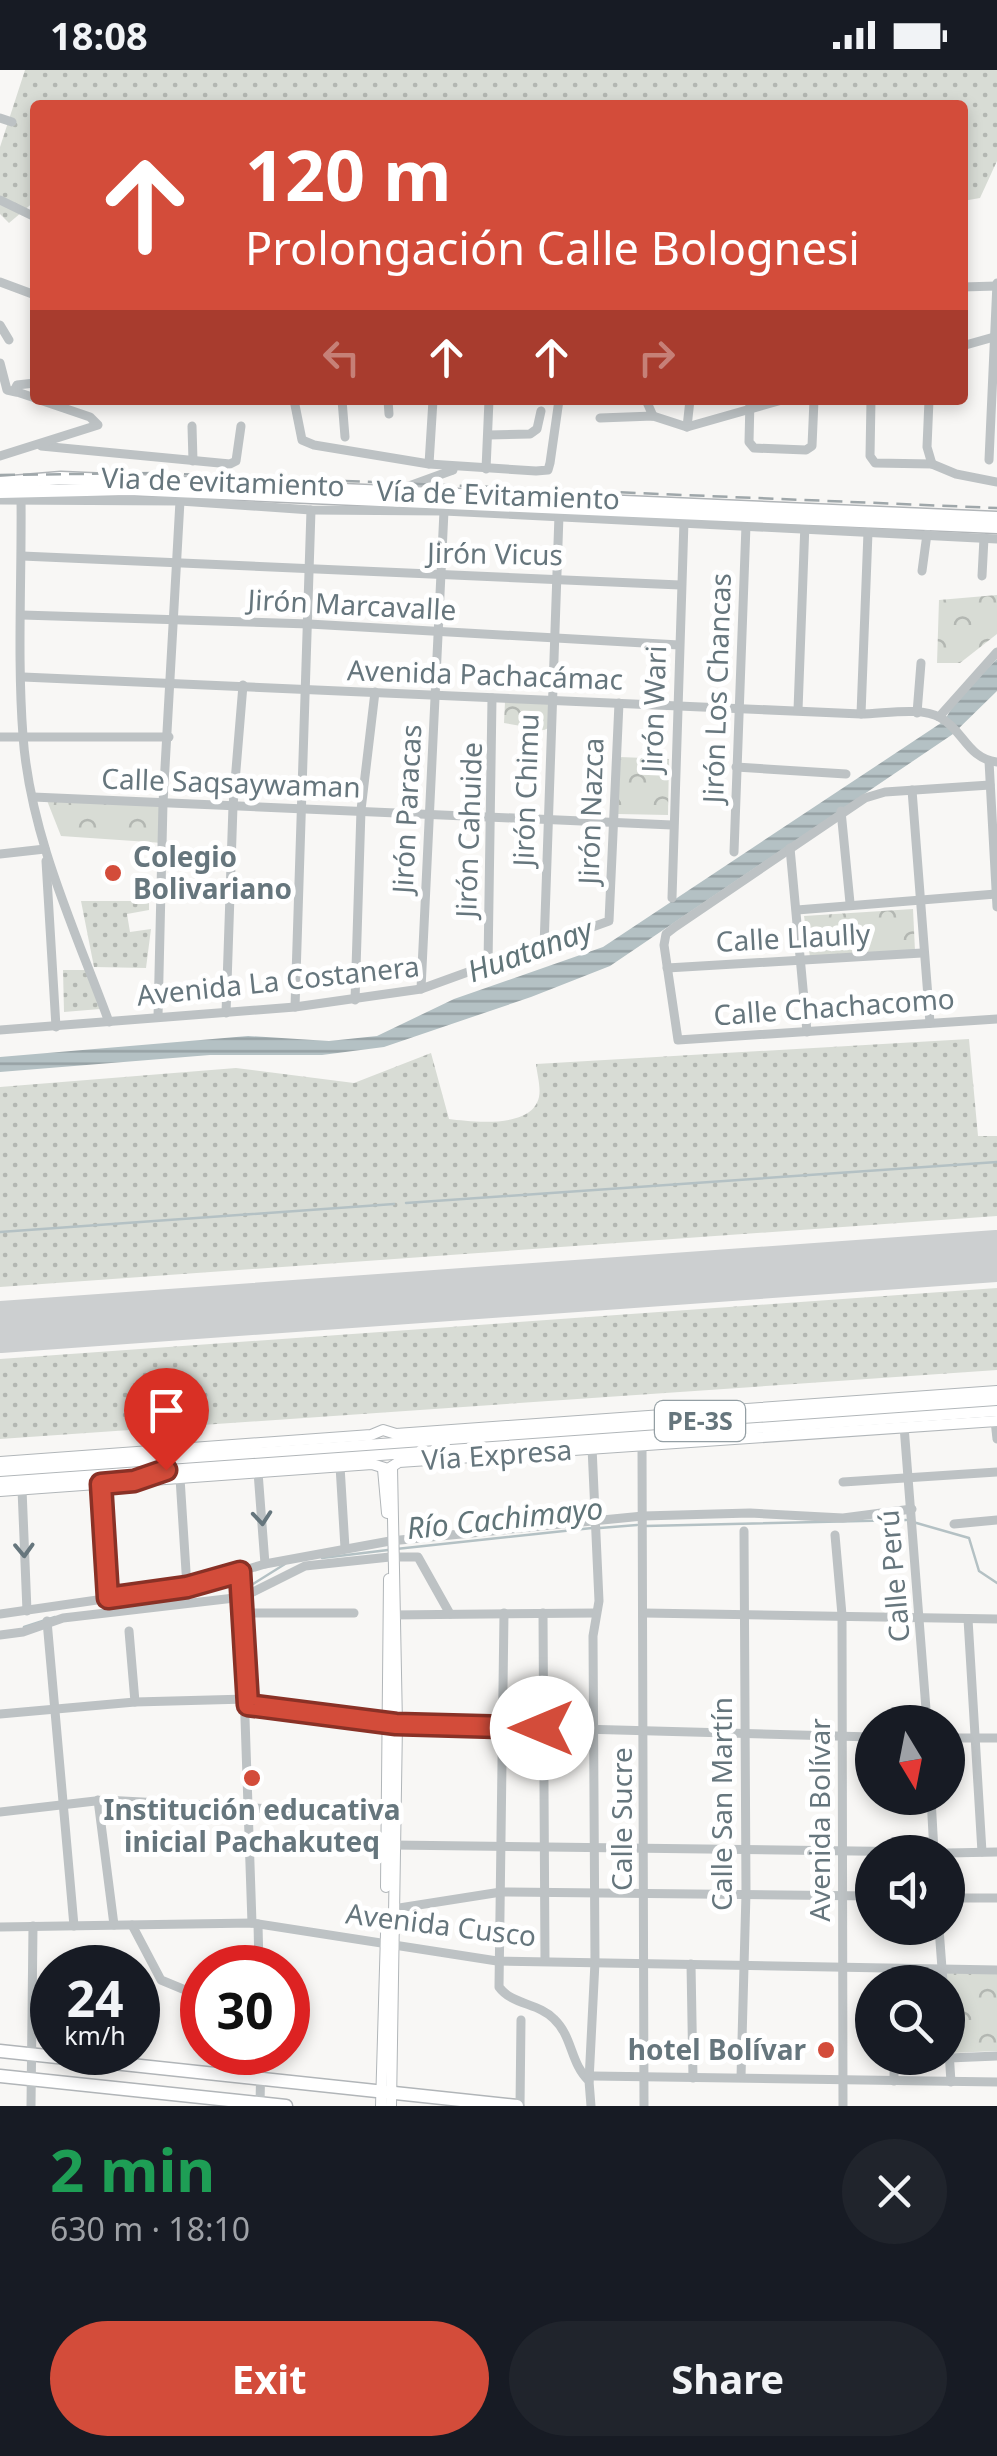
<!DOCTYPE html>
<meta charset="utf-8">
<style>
:root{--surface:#171b24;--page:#20242c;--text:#f1f3f6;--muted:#9ea1a6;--accent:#d34c3a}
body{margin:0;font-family:"Noto Sans",sans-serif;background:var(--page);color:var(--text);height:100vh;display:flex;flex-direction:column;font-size:38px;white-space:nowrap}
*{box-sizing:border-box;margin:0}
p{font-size:32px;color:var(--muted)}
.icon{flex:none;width:55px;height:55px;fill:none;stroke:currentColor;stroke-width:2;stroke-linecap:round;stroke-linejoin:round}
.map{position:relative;height:2036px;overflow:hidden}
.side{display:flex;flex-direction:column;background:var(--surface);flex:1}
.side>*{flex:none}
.banner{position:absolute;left:30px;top:30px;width:938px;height:305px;border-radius:10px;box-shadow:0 5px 15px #0003;background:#d34c3a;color:#fff;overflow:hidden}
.needle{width:65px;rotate:170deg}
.tools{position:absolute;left:855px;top:1635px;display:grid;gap:20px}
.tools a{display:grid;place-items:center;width:110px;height:110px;border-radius:50%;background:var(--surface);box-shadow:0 5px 15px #0003;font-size:50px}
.speed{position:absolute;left:30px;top:1875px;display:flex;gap:20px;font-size:50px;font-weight:700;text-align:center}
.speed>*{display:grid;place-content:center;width:130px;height:130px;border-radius:50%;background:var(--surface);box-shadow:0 5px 15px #0003;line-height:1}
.speed small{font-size:25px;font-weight:400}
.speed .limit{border:15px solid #d22;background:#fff;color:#111}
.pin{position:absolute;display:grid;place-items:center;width:85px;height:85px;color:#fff;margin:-102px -42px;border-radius:50% 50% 50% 0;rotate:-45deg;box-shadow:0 0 10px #0007}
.pin .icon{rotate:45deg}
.me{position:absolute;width:110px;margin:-55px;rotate:270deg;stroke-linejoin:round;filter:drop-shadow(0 0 8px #0008)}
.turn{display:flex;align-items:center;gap:35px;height:210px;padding:0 50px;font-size:45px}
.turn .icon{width:130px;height:130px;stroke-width:2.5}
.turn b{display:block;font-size:70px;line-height:85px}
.lanes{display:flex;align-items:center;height:95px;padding:0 50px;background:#0003;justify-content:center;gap:50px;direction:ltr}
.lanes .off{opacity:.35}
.round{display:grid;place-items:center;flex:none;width:105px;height:105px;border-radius:52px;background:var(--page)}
.headline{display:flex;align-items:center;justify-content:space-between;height:170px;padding:0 50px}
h1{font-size:60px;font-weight:700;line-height:75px;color:#1e9e55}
.button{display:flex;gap:20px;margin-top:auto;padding:20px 50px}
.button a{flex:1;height:115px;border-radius:60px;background:var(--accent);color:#fff;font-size:40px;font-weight:700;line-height:115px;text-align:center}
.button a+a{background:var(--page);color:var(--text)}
.status{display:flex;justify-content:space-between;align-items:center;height:70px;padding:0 50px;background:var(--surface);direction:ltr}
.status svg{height:28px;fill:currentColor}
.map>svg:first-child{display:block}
.grass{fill:url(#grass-dots)}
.park{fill:url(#park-crowns)}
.water{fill:url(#water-rules)}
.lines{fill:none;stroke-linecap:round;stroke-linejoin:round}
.stream{stroke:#b4c1c4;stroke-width:2.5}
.runway{stroke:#cccfd0;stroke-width:52}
.major-casing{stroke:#b1b6b9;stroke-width:12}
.highway-casing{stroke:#b1b5b8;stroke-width:15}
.minor{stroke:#bdc2c4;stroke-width:9}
.major{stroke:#fff;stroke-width:10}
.highway{stroke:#fff;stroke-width:12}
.rail{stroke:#9fa7aa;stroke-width:2.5;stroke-dasharray:15 8;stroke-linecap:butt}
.oneway{stroke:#66767d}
.route-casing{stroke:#893126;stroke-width:25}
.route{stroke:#d34c3a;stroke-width:18}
.poi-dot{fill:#d34c3a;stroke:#fff;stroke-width:4}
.labels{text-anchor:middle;stroke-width:10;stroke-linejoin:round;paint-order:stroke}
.shield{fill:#fff;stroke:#949fa4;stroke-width:2.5}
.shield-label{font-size:25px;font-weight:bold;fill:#66767d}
.street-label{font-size:28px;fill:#66767d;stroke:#fff}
.poi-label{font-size:28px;font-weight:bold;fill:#66767d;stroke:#fff;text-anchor:start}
.water-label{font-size:30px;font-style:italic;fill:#607478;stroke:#fff}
</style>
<div class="status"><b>18:08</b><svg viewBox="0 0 49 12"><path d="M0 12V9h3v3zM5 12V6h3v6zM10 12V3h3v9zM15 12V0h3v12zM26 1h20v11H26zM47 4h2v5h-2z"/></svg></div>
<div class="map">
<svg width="997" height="2036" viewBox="0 0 997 2036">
<defs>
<pattern id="grass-dots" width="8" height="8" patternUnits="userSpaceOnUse" patternTransform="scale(2.5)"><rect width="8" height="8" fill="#d8dcd5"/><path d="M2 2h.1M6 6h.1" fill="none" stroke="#b3b7b2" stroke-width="1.8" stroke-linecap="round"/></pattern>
<pattern id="park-crowns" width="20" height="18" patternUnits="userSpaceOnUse" patternTransform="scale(2.5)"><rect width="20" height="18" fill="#d8dcd5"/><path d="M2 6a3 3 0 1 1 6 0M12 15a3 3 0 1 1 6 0" fill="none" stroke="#b3b7b2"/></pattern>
<pattern id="water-rules" width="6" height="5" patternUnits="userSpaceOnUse" patternTransform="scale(2.5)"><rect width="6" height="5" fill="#b4c1c4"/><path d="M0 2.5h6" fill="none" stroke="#96a1a4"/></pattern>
</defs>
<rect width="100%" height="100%" fill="#f8f7f5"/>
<g class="grass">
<polygon points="25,0 997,0 997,91 980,128 963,131 962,35 35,35 35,131 9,153 0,144 0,77"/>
<polygon points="81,831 149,831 149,840 127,844 130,862 151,859 146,898 94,897"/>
<polygon points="63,900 89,900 100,939 64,942"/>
<path d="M 969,969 L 978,1066 L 997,1066 L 997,1146 L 0,1217 L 0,1017 L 236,998 L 354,1013 L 431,983 L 449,1049 C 473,1052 532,1059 539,1027 C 541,1017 537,1004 536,994 Z"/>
<polygon points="997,1218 997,1300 0,1369 0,1289"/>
</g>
<g class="park">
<polygon points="997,525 997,564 960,593 937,593 939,530"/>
<polygon points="505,632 553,634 553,656 544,660 504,653"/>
<polygon points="620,687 669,689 668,745 618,744"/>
<polygon points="46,728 164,733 163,773 61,766"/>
<polygon points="913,839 915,881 810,887 804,846"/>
<polygon points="945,1902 997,1903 997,1981 951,1983"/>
</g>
<polygon class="water" points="997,589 997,621 953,664 610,896 531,927 384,977 322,985 210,985 0,1002 0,987 248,966 329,971 377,966 454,929 603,877 944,651 958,628"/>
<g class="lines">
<g class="stream">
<polyline points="406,1133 997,1092"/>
<polyline points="0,1162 394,1134"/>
<polyline points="913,1452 969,1468 979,1501 997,1513"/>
<polyline points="645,1456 906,1450"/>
<polyline points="600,1458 637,1455"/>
<polyline points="396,1479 592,1458"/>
<polyline points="322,1488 388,1480"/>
<polyline points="245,1519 285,1494"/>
<polyline points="24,1557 55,1547"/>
</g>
<polyline class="runway" points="0,1257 997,1186"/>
<g class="major-casing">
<g id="major">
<polyline points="0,1392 371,1365 383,1360 396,1364 997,1321"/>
<polyline points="383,1399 387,1443"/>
<polyline points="0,1401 997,1330"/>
<polyline points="0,1412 997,1341"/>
<polyline points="0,1421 372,1394 388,1399 399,1392 997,1351"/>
<polyline points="386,1817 389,1509"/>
<polyline points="381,2036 386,1864"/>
<polyline points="391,2036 397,1654 392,1397"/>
</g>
</g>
<g class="highway-casing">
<g id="highway">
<polyline points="0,413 61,408 997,448"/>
<polyline points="0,422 129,419 997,457"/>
<polyline points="0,1981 517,2036"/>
<polyline points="0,2006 286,2036"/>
</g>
</g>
<g class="minor">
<polyline points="0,48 12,52"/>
<polyline points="0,130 35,147"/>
<polyline points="0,212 35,225"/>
<polyline points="962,217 997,216"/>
<polyline points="0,255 9,270"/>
<polyline points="962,276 994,267"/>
<polyline points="0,293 7,320 16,322"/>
<polyline points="35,313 17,315 14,321 35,328"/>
<polyline points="294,330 302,370 314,375 429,394 536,401 548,400 550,393 559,330"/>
<polyline points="342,330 345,367"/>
<polyline points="388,330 389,344"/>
<polyline points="646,330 653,346"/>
<polyline points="750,330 749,372 754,378 806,380 812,376 814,330"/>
<polyline points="871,330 870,386 875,393 932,394 956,404 997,412"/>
<polyline points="929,330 927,377 932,394"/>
<polyline points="600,348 653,346 687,357 782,330"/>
<polyline points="192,356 193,391"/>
<polyline points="687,357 690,330"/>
<polyline points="488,365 530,364 537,359 541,341"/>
<polyline points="41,376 230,394 236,391 241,356"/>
<polyline points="0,386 98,355 90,347 40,330"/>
<polyline points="989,390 997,213"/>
<polyline points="429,394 433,330"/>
<polyline points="486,399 489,330"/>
<polyline points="398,420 453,400"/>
<path d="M 21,427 C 22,506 17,587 23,666 C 30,765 75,860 109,952"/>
<polyline points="0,430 180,431 311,440 444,441 997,469"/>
<polyline points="22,486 680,515"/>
<polyline points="922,501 927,464"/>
<polyline points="982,506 984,468"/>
<polyline points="22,545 309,554 679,575"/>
<path d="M 23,607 L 861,644 C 884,644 921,636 941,648 C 963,660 968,689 997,692"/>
<polyline points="798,640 805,453"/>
<polyline points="917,643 921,593"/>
<polyline points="861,644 868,462"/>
<polyline points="939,647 997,582"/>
<polyline points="0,667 169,667"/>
<polyline points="989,691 997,837"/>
<polyline points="736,697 846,704"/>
<polyline points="990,715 885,722 865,728 675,857 666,864 664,875 678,970 997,949"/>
<polyline points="912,720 930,953"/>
<polyline points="33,727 672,755"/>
<polyline points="841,741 850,833"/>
<polyline points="790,778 807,962"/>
<polyline points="734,782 746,455"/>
<polyline points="0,784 45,779"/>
<polyline points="46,791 56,957"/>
<polyline points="672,828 684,451"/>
<polyline points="797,840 996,824"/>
<polyline points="544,877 559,445"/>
<polyline points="488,895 492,628"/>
<polyline points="667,898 922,883"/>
<polyline points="421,919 444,441"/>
<polyline points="355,930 361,740 375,622"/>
<polyline points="295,937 311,440"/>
<polyline points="226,943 233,736 243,615"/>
<polyline points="158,947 163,733 180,431"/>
<polyline points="0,960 295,937 421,919 609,851 619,633"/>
<polyline points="995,1351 997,1369"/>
<polyline points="904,1356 927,1652"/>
<polyline points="642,1374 644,2036"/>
<polyline points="340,1396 345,1478"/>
<polyline points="258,1402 265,1494"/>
<polyline points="180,1408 187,1517"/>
<polyline points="843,1412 997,1402"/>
<polyline points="101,1413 109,1528"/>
<polyline points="22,1419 27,1541"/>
<polyline points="954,1454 997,1450"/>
<polyline points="835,1465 842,1545 843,2036"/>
<polyline points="396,1487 418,1487 450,1544"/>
<polyline points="240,1502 252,1853"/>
<polyline points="244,1543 354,1543"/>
<path d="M 504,1543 L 499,1917 C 512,1935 539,1933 554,1949 C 573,1967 570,1993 589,2011 L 591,2036"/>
<polyline points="543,1543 545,1891"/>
<polyline points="644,1543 997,1549"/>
<polyline points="0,1544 187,1517 265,1494 390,1471 643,1446 750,1443 843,1448 912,1439"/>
<polyline points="391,1545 596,1543"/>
<polyline points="968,1549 982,1782"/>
<polyline points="47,1551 74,1856"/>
<polyline points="129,1561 135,1632"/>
<polyline points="0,1565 23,1562 63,1548 243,1527 305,1496 390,1487"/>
<polyline points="248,1635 397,1654 872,1667"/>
<polyline points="0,1644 135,1632 247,1629"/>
<polyline points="948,1668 997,1668"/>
<polyline points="931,1728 934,1782"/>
<polyline points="98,1730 114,1855"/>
<polyline points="0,1742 104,1730 349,1743"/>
<polyline points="392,1775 929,1782"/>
<polyline points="948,1783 997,1782"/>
<polyline points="948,1828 997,1828"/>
<polyline points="393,1839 501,1822 872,1826"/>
<polyline points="258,1854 259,1898"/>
<polyline points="132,1855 161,1910 202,1927"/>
<polyline points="0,1857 252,1853 497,1891 997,1900"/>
<polyline points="939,1858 943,1912"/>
<polyline points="691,1894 693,2008"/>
<polyline points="948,1966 951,2012"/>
<polyline points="894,1988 894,2011"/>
<polyline points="949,1988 997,1986"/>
<polyline points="593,2006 997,2012"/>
<polyline points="741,2007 746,1823 744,1461"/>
<polyline points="589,2011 595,1892 593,1566 599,1531 592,1377"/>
<polyline points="31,2036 33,1856"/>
<polyline points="260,2036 261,1982"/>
<polyline points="520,2036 521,1950"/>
</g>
<use href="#major" class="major"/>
<use href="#highway" class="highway"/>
<polyline class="rail" points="0,405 155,403 997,438"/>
</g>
<defs><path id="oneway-chevron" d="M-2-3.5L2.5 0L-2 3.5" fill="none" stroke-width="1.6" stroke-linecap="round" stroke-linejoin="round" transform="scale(2.5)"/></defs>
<g class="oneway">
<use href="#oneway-chevron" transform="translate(262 1448) rotate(85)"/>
<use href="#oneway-chevron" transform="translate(24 1480) rotate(88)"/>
</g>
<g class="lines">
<g class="route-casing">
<polyline id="route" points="166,1400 134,1411 101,1414 108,1528 187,1517 240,1502 248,1635 396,1654 542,1658"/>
</g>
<use href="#route" class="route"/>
</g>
<g class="poi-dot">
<circle cx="113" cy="803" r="10"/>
<circle cx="252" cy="1708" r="10"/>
<circle cx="826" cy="1980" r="10"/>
</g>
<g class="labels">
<rect class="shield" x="655" y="1331" width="90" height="40" rx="8"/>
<g class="shield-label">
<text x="700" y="1360">PE-3S</text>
</g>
<g class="street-label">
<text transform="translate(223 412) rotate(2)" y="10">Via de evitamiento</text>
<text transform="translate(498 425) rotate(2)" y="10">Vía de Evitamiento</text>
<text transform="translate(495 484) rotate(1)" y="10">Jirón Vicus</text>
<text transform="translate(352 535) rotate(3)" y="10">Jirón Marcavalle</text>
<text transform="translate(485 605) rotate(2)" y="10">Avenida Pachacámac</text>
<text transform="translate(717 618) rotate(-88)" y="10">Jirón Los Chancas</text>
<text transform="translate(654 639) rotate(-88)" y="10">Jirón Wari</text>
<text transform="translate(231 713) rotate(2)" y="10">Calle Saqsaywaman</text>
<text transform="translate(526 720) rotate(-88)" y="10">Jirón Chimu</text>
<text transform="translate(407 739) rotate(-87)" y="10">Jirón Paracas</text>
<text transform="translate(591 741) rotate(-88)" y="10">Jirón Nazca</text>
<text transform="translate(469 760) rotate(-88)" y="10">Jirón Cahuide</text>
<text transform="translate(793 868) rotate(-3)" y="10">Calle Llaully</text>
<text transform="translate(278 911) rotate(-6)" y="10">Avenida La Costanera</text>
<text transform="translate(834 937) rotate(-4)" y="10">Calle Chachacomo</text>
<text transform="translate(497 1385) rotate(-4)" y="10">Vía Expresa</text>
<text transform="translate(894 1506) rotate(-95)" y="10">Calle Perú</text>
<text transform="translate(722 1734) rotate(-90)" y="10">Calle San Martín</text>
<text transform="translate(622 1749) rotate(-90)" y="10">Calle Sucre</text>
<text transform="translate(820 1750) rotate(-90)" y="10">Avenida Bolívar</text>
<text transform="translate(441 1855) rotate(7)" y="10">Avenida Cusco</text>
</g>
<g class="poi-label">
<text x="133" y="797">Colegio<tspan x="133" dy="32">Bolivariano</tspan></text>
<text x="252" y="1750" text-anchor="middle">Institución educativa<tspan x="252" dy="32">inicial Pachakuteq</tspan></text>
<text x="806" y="1990" text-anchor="end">hotel Bolívar</text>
</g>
<g class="water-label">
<text transform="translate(530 881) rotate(-20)" y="10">Huatanay</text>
<text transform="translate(505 1449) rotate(-6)" y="10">Río Cachimayo</text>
</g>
</g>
</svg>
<div class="tools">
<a><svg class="needle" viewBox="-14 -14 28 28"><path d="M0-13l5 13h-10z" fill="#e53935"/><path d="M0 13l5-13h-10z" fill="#9ea1a6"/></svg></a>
<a><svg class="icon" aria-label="sound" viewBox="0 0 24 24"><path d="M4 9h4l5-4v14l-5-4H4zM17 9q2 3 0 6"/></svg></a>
<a><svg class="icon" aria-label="search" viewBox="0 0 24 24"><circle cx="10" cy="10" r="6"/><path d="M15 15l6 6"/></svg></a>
</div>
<div class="speed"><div>24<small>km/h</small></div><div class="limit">30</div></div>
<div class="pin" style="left:166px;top:1400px;background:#d93025"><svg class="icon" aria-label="arrive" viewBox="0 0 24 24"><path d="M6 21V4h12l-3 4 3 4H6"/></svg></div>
<svg class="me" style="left:542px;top:1658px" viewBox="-20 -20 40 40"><circle r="19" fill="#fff"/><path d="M0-13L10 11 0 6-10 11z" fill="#d34c3a"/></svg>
<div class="banner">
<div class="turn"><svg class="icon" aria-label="ahead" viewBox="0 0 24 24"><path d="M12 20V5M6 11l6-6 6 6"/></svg><div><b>120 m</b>Prolongación Calle Bolognesi</div></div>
<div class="lanes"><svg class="icon off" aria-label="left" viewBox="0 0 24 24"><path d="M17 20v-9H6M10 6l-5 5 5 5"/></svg><svg class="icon" aria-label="ahead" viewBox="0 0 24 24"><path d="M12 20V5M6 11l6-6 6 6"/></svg><svg class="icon" aria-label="ahead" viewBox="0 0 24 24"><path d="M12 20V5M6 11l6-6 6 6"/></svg><svg class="icon off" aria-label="right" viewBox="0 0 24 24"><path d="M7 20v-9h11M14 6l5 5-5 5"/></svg></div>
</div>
</div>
<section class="side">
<div class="headline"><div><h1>2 min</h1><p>630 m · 18:10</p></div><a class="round"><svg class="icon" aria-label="close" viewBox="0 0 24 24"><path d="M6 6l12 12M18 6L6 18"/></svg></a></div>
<div class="button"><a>Exit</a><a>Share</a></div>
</section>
